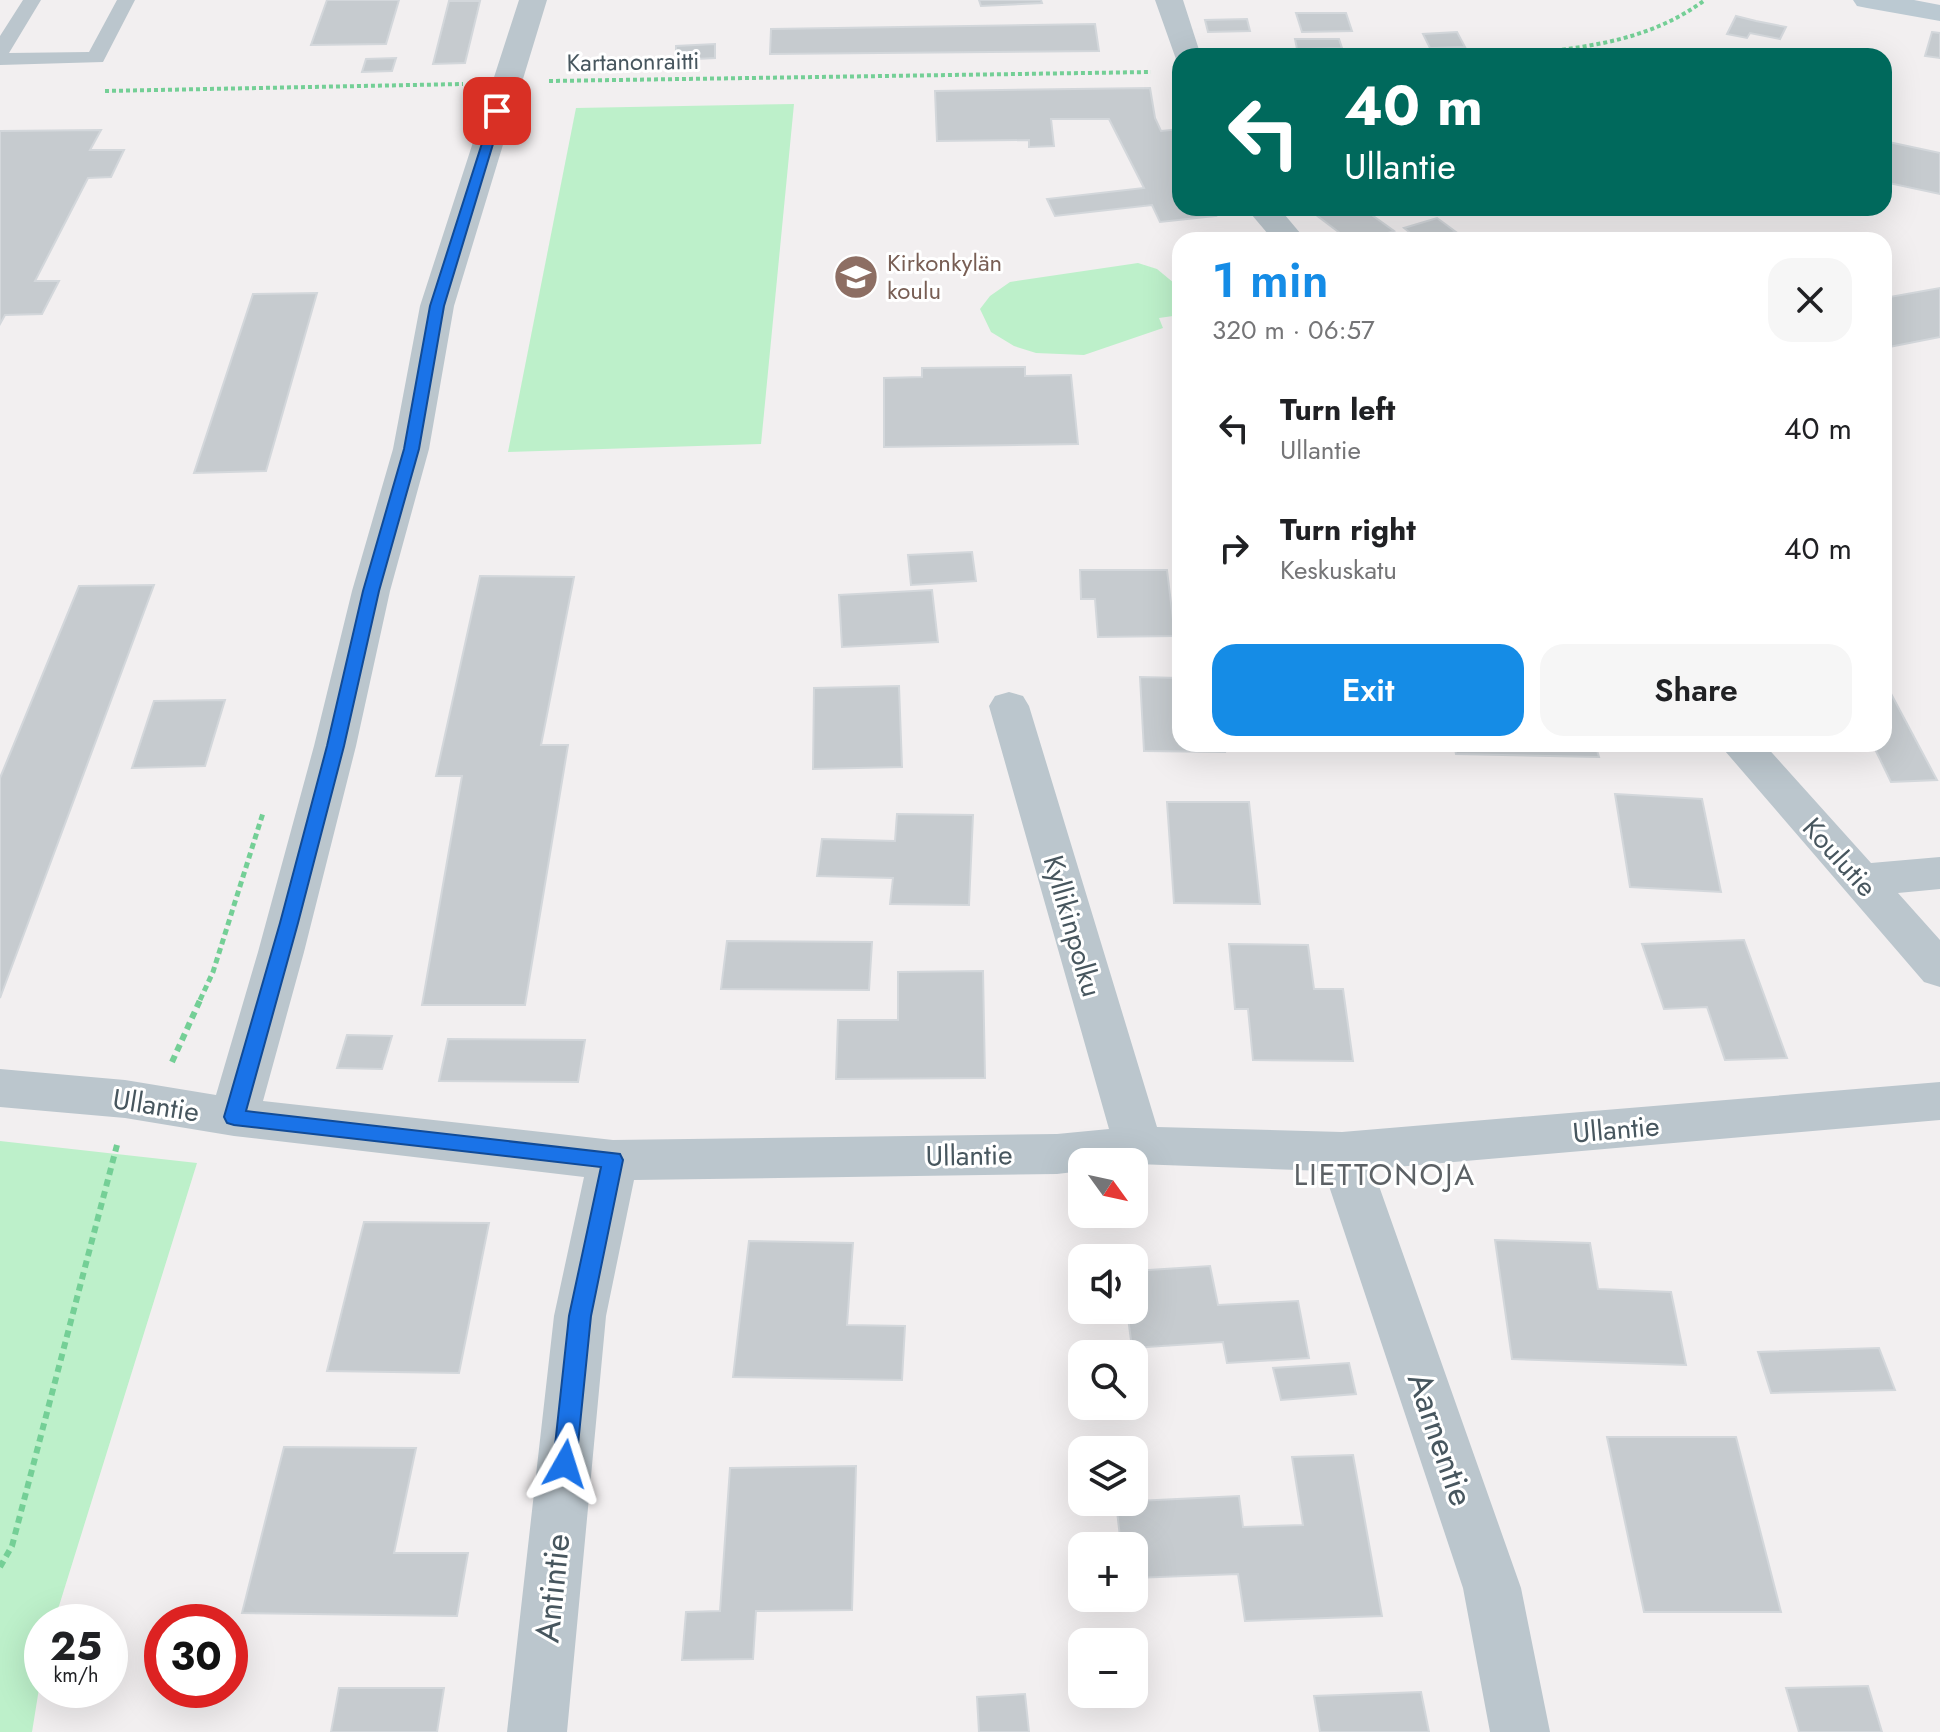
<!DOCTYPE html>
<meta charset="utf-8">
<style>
:root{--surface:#fff;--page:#f6f6f6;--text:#202124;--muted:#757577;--accent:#158ce6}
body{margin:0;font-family:Jost,sans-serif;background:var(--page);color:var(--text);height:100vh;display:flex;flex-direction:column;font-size:30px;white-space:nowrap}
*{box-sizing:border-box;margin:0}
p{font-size:26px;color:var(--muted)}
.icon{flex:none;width:44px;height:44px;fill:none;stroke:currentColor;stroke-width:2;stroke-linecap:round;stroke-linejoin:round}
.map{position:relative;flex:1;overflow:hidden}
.details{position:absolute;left:1172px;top:232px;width:720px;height:520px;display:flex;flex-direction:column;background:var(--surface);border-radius:24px;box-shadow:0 8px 32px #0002}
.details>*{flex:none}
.guide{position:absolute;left:1172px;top:48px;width:720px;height:168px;border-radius:24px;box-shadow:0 8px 32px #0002;background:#00695c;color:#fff;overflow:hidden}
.needle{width:52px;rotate:123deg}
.tools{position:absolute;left:1068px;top:1148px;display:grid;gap:16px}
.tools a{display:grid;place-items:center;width:80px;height:80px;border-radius:16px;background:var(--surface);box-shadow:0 8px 32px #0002;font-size:40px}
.speed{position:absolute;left:24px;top:1604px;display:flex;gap:16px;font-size:40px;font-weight:700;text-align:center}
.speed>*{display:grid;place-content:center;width:104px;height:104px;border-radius:50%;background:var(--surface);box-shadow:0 8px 32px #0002;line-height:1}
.speed small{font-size:20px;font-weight:400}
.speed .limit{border:12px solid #d22;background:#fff;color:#111}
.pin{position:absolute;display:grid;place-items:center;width:68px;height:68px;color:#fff;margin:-34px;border-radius:16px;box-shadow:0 4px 12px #0006}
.me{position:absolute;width:88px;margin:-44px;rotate:6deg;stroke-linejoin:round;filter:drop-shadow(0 0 6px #0008)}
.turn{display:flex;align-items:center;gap:28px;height:168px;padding:0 40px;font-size:36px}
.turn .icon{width:104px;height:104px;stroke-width:2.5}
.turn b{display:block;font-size:56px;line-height:68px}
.round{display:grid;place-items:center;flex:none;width:84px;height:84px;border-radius:24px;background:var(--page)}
.headline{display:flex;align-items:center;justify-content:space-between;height:136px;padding:0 40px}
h1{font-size:48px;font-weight:600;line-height:60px;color:var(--accent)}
.button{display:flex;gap:16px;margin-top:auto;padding:16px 40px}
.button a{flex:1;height:92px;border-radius:24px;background:var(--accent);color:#fff;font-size:32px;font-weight:600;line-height:92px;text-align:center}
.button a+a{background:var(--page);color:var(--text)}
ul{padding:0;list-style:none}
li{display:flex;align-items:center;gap:24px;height:120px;padding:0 40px}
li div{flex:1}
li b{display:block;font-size:30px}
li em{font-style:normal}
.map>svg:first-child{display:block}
.green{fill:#bdf0ca}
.building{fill:#c6cbcf;stroke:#d3d7db;stroke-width:2}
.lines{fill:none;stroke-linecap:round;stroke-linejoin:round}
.path-far2{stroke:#74cf96;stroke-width:4;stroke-dasharray:4 3;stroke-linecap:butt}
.path-far1{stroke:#74cf96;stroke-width:5;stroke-dasharray:6 4;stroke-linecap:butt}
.path{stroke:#74cf96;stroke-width:6;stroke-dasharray:7 5;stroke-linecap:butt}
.service{fill:#bbc6cd;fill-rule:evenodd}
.minor{fill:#bbc6cd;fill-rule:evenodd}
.secondary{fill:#bbc9d2;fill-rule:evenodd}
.route{fill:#1a73e8;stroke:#114b97;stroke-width:2}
.labels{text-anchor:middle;stroke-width:6;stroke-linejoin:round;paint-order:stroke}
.far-street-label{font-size:24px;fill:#47565e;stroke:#fff}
.far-education-label{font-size:24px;fill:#785e54;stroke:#fff;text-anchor:start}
.street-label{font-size:28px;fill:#47565e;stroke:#fff}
.neighbourhood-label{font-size:30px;letter-spacing:2px;fill:#5c6165;stroke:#fff}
.near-street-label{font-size:34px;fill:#47565e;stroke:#fff}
</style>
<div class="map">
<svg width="1940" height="1732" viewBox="0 0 1940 1732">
<rect width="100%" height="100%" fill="#f2eff0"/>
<g class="green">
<polygon points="794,104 761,444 508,452 576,108"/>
<polygon points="1138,263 1157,269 1180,288 1180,315 1159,318 1163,328 1084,355 1036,353 1014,346 991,332 980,309 990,296 1010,282"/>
<polygon points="0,1141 197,1163 54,1622 42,1622 42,1670 32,1732 0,1732"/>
</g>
<g class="building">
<polygon points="327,0 399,0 386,44 311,45"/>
<polygon points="979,0 1041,0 1042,3 981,6"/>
<polygon points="449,1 480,1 465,63 433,64"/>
<polygon points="1296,13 1346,13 1352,31 1302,32"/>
<polygon points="1736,16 1756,21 1786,27 1780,39 1750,33 1747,38 1727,34"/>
<polygon points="1247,19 1250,31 1208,32 1205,20"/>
<polygon points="1095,24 1099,51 770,54 771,29"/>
<polygon points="1457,32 1465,47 1430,48 1423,34"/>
<polygon points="1932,32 1940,33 1940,58 1925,56"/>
<polygon points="1295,39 1339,39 1342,48 1297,49"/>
<polygon points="715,44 715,58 676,60 676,46"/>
<polygon points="396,58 392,71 362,72 366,59"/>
<polygon points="1150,88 1155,118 1161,131 1180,129 1180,208 1212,208 1216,216 1160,222 1152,205 1055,216 1047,199 1144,188 1109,119 1051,119 1054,146 1029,147 1029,140 937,141 935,91"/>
<polygon points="101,130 90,150 124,150 111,177 88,178 35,281 59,281 42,314 5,315 0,324 0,131"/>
<polygon points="1884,141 1940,153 1940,194 1884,182"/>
<polygon points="1319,208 1362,208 1394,231 1367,240 1349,240 1311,211"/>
<polygon points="1437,218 1456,232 1419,240 1404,228"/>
<polygon points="1940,288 1940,337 1884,348 1884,298"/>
<polygon points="317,293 266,471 194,473 253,294"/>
<polygon points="1025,367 1025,376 1071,375 1078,444 884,447 884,378 922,377 922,368"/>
<polygon points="972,552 976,581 911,585 908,555"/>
<polygon points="1080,570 1167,570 1175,636 1098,637 1095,599 1081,599"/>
<polygon points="480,576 574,577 541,745 568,745 525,1005 422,1005 462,776 436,776"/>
<polygon points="154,585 0,998 0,778 79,586"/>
<polygon points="932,590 938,642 842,647 839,595"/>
<polygon points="1140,677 1180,678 1180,744 1224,744 1225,752 1144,751"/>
<polygon points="899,686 902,767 813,769 814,688"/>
<polygon points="1884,688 1888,688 1937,780 1891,782 1875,749 1847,750 1844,744 1884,744"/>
<polygon points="225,700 205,766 132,768 154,701"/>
<polygon points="1454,744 1595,744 1599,757 1456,754"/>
<polygon points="1615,794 1702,799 1721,892 1630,887"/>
<polygon points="1167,802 1249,802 1260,904 1174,903"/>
<polygon points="897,814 973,815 969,905 890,904 893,878 817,876 822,839 895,841"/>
<polygon points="1744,940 1787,1058 1725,1060 1707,1007 1664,1009 1642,944"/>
<polygon points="727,941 872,942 869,990 721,989"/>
<polygon points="1229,944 1308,945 1314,989 1343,989 1353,1061 1253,1060 1248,1009 1235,1009"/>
<polygon points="983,971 985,1078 836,1079 838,1020 898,1020 898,972"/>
<polygon points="347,1035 392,1036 382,1069 337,1068"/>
<polygon points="448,1039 585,1040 578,1082 439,1081"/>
<polygon points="364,1222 489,1223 459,1373 327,1371"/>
<polygon points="1495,1240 1590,1243 1598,1289 1671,1292 1686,1365 1512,1359"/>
<polygon points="749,1241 853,1243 847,1325 905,1326 902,1380 733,1377"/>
<polygon points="1210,1266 1218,1305 1298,1301 1309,1358 1227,1363 1223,1342 1132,1348 1127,1310 1134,1310 1134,1271"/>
<polygon points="1879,1348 1895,1390 1771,1393 1758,1352"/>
<polygon points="1349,1363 1356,1394 1281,1400 1273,1368"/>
<polygon points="1607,1437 1736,1437 1781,1612 1644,1612"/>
<polygon points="284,1447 416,1448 394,1553 468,1553 457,1616 242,1613"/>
<polygon points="1353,1455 1382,1616 1245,1621 1238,1574 1134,1578 1134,1546 1121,1546 1116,1502 1239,1496 1243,1527 1303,1525 1292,1457"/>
<polygon points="856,1466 852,1610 756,1611 753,1659 682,1660 686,1612 720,1611 730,1468"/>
<polygon points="1868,1686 1882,1732 1799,1732 1786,1688"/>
<polygon points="339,1688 444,1688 437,1732 331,1732"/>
<polygon points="1421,1692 1429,1732 1320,1732 1314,1696"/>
<polygon points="1025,1694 1029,1732 979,1732 977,1697"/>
</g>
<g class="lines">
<g class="path-far2">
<path d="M 1534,53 C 1597,46 1653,38 1705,0"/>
<polyline points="549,81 1151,72"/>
<polyline points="105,91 463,84"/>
</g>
<polyline class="path-far1" points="200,1000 213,972 263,813"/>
<g class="path">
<polyline points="172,1062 201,998"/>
<polyline points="0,1567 12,1546 117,1145"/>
</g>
<polygon class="service" points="23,0 41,0 9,53 89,52 117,0 135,0 103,62 0,65 0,36"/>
<g class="minor">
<polygon points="519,0 547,0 454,306 429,449 390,591 356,746 304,952 263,1101 613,1140 1057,1134 1109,1129 989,706 995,696 1009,692 1023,696 1029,706 1157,1127 1342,1132 1940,1082 1940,1120 1373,1169 1521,1588 1550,1732 1490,1732 1463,1588 1324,1171 1082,1162 1082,1171 1057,1174 634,1180 606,1316 567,1732 507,1732 554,1316 584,1177 234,1136 125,1118 0,1107 0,1069 125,1080 216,1095 258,952 314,746 352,591 393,449 420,306"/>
<polygon points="1155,0 1183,0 1201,56 1180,56 1180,63 1177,62"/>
<polygon points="1246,208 1279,208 1306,240 1273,240"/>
<polygon points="1719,744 1764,744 1871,863 1940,857 1940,889 1898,893 1940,940 1940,987 1924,982"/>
</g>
<polygon class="secondary" points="1853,0 1914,0 1940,5 1940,21 1867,8 1857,6"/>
</g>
<polygon class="route" points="493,109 503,111 444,306 419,449 379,591 344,746 298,923 246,1111 620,1154 623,1160 591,1316 576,1464 573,1472 565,1475 557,1472 553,1464 569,1316 601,1167 234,1125 227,1123 224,1117 280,923 327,746 363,591 404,449 430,306"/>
<defs>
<g id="school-disc" transform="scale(2.3)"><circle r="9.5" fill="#8d6e63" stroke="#fff"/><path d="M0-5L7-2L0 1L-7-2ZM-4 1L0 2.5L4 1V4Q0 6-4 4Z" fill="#fff"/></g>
</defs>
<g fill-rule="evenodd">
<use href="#school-disc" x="856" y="277"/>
</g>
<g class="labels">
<g class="far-street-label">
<text transform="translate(633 62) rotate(-1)" y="8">Kartanonraitti</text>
</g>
<g class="far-education-label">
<text x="887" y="271">Kirkonkylän<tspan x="887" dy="28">koulu</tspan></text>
</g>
<g class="street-label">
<text transform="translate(1840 857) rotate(48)" y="10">Koulutie</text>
<text transform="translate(1073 926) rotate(74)" y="10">Kyllikinpolku</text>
<text transform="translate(156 1105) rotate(9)" y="10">Ullantie</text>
<text transform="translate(1616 1129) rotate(-5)" y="10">Ullantie</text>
<text transform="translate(969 1155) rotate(-1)" y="10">Ullantie</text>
</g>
<g class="neighbourhood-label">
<text x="1385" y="1185">LIETTONOJA</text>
</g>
<g class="near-street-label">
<text transform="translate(1441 1439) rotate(71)" y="12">Aarnentie</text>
<text transform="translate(552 1588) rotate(-84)" y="12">Antintie</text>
</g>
</g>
</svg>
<div class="tools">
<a><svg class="needle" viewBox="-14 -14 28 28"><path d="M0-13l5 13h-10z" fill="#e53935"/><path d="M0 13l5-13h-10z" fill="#757577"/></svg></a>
<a><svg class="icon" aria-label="sound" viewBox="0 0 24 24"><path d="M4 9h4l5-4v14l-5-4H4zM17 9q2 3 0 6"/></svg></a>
<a><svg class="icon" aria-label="search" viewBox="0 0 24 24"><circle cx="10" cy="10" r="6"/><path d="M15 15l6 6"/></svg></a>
<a><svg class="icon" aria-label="layers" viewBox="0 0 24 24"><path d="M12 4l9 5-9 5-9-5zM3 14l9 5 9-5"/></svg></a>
<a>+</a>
<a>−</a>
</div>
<div class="speed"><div>25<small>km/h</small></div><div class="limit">30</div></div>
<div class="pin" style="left:497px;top:111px;background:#d93025"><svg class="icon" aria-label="arrive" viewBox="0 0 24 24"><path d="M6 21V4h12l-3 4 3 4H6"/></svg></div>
<svg class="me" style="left:565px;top:1464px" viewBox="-20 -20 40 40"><path d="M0-17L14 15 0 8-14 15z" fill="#1a73e8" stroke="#fff" stroke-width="4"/></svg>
<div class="guide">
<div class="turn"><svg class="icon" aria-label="left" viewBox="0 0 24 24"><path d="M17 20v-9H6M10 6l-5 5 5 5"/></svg><div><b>40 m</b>Ullantie</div></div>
</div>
<section class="details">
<div class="headline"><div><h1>1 min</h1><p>320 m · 06:57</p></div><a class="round"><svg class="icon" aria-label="close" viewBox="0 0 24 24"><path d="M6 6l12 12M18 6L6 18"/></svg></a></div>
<ul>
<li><svg class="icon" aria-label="left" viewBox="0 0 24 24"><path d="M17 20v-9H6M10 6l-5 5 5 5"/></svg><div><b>Turn left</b><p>Ullantie</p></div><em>40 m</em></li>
<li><svg class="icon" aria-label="right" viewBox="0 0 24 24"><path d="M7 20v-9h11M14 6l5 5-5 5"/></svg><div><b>Turn right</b><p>Keskuskatu</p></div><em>40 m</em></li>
</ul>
<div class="button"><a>Exit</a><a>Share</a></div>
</section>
</div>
